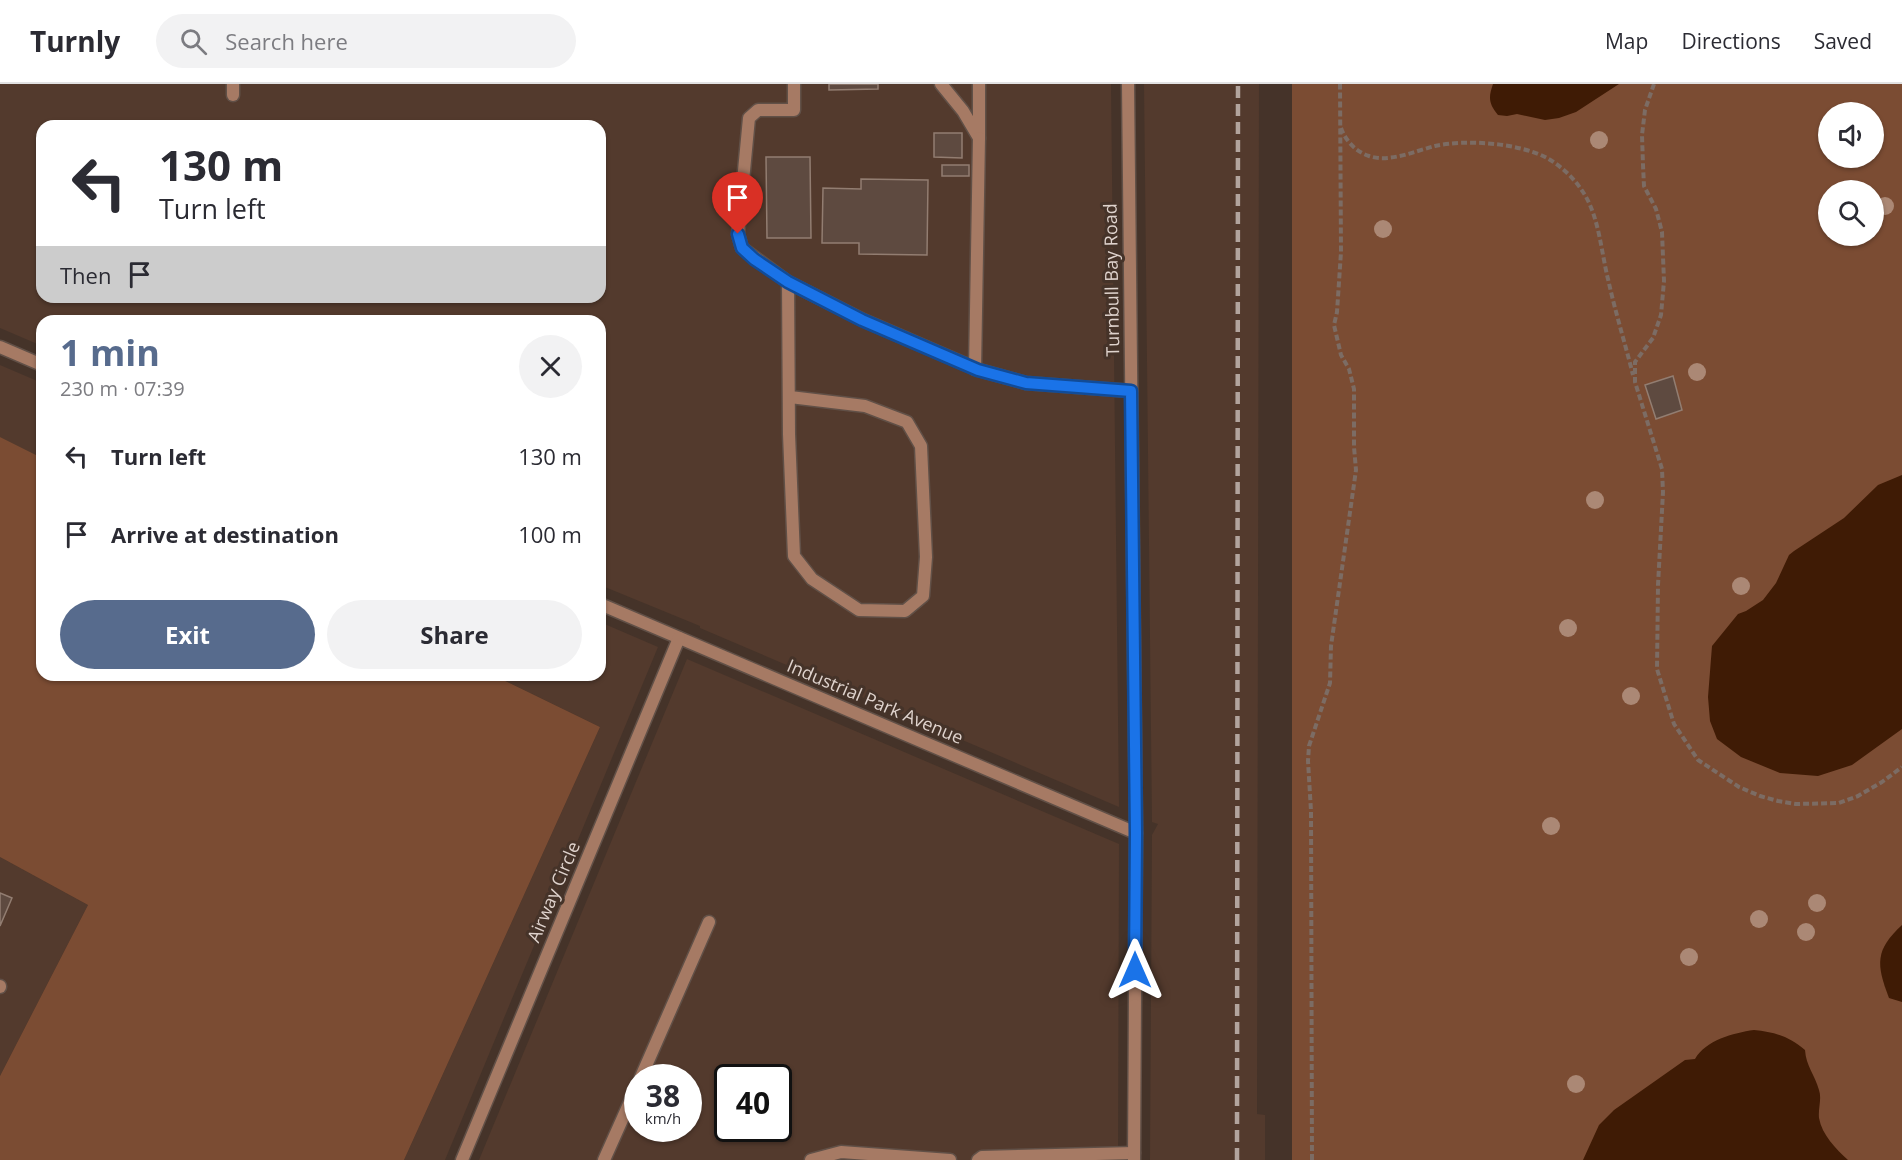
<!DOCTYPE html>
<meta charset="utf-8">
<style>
:root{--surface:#fff;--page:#f2f2f3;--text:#2b2b33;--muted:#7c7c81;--line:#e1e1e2;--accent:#576b8d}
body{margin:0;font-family:"Open Sans",sans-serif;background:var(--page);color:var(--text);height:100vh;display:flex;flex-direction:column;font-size:22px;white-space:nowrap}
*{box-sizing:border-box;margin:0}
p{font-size:20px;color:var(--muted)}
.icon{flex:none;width:33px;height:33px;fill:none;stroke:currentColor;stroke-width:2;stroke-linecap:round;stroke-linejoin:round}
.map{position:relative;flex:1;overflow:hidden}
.side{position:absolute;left:36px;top:231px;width:570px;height:366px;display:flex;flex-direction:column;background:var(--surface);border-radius:18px;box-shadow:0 2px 4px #0004}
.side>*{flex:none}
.hud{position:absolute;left:36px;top:36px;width:570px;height:183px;border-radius:18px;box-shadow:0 2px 4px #0004;background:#fff;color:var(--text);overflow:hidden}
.fabs{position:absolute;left:1818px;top:18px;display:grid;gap:12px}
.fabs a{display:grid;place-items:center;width:66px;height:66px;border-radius:50%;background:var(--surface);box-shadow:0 2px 4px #0004;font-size:30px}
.speed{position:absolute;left:624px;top:980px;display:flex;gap:12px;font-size:30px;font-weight:700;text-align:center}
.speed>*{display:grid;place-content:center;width:78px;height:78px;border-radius:50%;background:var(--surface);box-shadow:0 2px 4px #0004;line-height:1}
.speed small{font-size:15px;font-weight:400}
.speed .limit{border:3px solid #111;border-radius:9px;background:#fff;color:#111}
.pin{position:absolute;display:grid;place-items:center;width:51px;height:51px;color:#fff;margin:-62px -26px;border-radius:50% 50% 50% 0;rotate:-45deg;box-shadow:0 0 6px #0007}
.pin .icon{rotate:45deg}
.me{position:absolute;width:66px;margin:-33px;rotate:0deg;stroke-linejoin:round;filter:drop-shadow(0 0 4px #0008)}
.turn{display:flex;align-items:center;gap:21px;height:126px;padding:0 24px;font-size:27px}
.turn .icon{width:78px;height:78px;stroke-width:2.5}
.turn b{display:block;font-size:42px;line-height:51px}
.then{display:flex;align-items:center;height:57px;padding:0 24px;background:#0003;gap:12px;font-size:22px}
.round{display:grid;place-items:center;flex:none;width:63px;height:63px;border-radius:32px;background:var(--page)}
.head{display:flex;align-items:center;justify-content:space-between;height:102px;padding:0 24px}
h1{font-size:36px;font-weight:700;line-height:45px;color:var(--accent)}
.button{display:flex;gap:12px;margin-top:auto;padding:12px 24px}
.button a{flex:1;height:69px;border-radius:36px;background:var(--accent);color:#fff;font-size:24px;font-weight:700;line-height:69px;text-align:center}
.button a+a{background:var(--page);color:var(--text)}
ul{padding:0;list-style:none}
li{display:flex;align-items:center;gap:18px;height:78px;padding:0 24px}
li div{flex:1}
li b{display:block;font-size:22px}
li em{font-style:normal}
header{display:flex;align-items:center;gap:36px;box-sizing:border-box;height:84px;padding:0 30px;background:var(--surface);border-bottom:2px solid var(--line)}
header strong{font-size:28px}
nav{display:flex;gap:33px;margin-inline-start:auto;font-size:21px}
.search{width:420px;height:54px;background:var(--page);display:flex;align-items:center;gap:15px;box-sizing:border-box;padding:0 21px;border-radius:33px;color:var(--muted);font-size:22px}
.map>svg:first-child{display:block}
.built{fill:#533a2d;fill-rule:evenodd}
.green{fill:#7b4c33;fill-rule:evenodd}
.water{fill:#3f1b05}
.building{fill:#5e4a40;stroke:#927d71;stroke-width:1.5}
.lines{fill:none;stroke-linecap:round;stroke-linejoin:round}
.service-casing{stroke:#615047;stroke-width:15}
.minor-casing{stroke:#615047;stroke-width:15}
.tertiary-casing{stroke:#615047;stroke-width:15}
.path{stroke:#7c6c64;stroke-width:4;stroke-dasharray:6 3;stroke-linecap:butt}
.service{stroke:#a67a64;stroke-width:12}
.minor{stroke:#a67a64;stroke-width:12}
.tertiary{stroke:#a67a64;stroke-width:12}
.rail{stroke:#b2a49d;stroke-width:4.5;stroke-dasharray:12 6;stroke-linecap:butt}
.tree{fill:#ab8875}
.route-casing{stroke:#114b97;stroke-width:15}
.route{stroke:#1a73e8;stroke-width:10}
.labels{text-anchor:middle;stroke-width:6;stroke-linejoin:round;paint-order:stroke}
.street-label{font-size:18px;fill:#dfd3cd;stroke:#453329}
</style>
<header>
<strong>Turnly</strong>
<div class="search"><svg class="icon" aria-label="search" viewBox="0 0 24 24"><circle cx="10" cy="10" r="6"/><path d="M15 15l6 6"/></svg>Search here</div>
<nav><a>Map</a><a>Directions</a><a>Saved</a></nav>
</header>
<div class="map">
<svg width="1902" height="1076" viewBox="0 0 1902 1076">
<rect width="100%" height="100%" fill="#453329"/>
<g class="built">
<path d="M 0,0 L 1111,0 L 1119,723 L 700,544 L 700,542 L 600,501 L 600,237 L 42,237 L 42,262 L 0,244 ZM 42,42 L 600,42 L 600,213 L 42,213 Z"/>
<polygon points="1144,0 1259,0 1257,1030 1265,1031 1265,1076 1150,1076 1152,751 1158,740 1152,738"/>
<polygon points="0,281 42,299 42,374 0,353"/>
<polygon points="600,538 658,563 445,1076 404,1076 600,643 493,591 600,591"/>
<path d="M 687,575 L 1119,760 L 1118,1076 L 479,1076 ZM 638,993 L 688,993 L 688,1044 L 638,1044 ZM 728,993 L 778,993 L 778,1044 L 728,1044 Z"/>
<polygon points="0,773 88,821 0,992"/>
</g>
<g class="green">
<path d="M 1292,0 L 1902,0 L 1902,1076 L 1292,1076 ZM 1828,28 L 1874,28 L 1874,74 L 1828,74 ZM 1828,106 L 1874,106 L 1874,152 L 1828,152 Z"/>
<polygon points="0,353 42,374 42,591 493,591 600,643 404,1076 0,1076 0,992 88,821 0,773"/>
</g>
<g class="water">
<path d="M 1493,0 L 1619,0 L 1576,28 L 1559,34 L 1545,36 L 1517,30 L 1507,32 L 1498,31 C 1489,20 1488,14 1493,0 Z"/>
<polygon points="1902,391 1902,645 1852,681 1818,692 1780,689 1741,673 1717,655 1710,637 1708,613 1712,562 1738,530 1746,527 1763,516 1776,499 1789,471 1794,467 1844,434 1878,401"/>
<path d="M 1902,841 L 1902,918 L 1889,914 C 1876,880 1875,866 1902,841 Z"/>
<path d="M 1754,946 C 1774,948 1789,952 1805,966 C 1806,982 1815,991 1819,1006 C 1822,1015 1818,1024 1819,1034 C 1822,1051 1836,1065 1848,1076 L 1583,1076 L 1599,1041 L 1614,1026 L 1685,976 L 1695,975 C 1706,956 1733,949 1754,946 Z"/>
</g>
<g class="building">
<polygon points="829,0 878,0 878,5 829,6"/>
<polygon points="934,49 962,49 962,74 934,73"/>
<polygon points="766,73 810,73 811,154 767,154"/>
<rect x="942" y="81" width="27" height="11"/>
<polygon points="861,95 928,96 927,171 859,170 859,159 822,159 823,104 861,105"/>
<polygon points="1673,292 1682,326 1656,335 1645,301"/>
<polygon points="0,809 12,814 0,842"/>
</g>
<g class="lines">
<g class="service-casing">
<g id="service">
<polyline points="233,0 233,11"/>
<polyline points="794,0 794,26 758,26 749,34 738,150 742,164 788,198 863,236 979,286 1026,299 1131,307"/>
<polyline points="941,0 963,27 979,54 979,0"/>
<polyline points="788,198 789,350 794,472 812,495 859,526 905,527 923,512 926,473 921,362 907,338 865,322 790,313"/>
<polyline points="975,285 979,54"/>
<polyline points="0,903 0,902"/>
<polyline points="641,993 709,838"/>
<polyline points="604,1076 638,1000"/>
<polyline points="811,1076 841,1068 950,1076"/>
<polyline points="978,1076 982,1073 1134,1069"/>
</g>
</g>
<g class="minor-casing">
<g id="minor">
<polyline points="0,263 42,281"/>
<polyline points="600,520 1136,749"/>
<polyline points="462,1076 679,554"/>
</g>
</g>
<g class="tertiary-casing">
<polyline id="tertiary" points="1128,0 1136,749 1134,1076"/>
</g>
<g class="path">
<polyline points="1654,0 1645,26 1642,51 1643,81 1644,102 1656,125 1662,148 1664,197 1661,231 1653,254 1635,278 1635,298 1662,385 1663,408 1658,501 1657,585 1674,640 1698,676 1739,703 1760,712 1778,717 1796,720 1839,719 1858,712 1882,698 1902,683"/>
<path d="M 1341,44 C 1345,56 1356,68 1369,72 C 1389,79 1415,67 1435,62 C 1466,55 1519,59 1547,74 C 1561,82 1574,94 1583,108 C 1599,132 1601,167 1608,195 C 1615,227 1625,259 1633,291"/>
<polyline points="1312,1076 1311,727 1308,677 1309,662 1330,599 1331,562 1356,386 1354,363 1354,305 1349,285 1341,271 1334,241 1337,228 1341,168 1340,0"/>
</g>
<use href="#service" class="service"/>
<use href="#minor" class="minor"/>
<use href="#tertiary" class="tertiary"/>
<polyline class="rail" points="1237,1076 1238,0"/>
</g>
<g class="tree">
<circle cx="1599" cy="56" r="9"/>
<circle cx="1885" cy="122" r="9"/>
<circle cx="1383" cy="145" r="9"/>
<circle cx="1697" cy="288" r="9"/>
<circle cx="1595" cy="416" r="9"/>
<circle cx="1741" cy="502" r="9"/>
<circle cx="1568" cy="544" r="9"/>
<circle cx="1631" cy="612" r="9"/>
<circle cx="1551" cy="742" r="9"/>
<circle cx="1817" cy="819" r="9"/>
<circle cx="1759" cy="835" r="9"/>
<circle cx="1806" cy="848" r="9"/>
<circle cx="1689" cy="873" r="9"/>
<circle cx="1576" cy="1000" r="9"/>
</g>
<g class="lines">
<g class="route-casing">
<polyline id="route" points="738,150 742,164 754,175 788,198 862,236 978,286 1026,299 1131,307 1136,749 1135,886"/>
</g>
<use href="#route" class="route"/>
</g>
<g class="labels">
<g class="street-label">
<text transform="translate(1112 196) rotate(-91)" y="6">Turnbull Bay Road</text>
<text transform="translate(875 618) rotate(23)" y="6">Industrial Park Avenue</text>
<text transform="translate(554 808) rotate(-67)" y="6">Airway Circle</text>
</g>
</g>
</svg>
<div class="fabs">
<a><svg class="icon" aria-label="sound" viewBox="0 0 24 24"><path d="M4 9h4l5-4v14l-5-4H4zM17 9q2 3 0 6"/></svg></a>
<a><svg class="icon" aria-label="search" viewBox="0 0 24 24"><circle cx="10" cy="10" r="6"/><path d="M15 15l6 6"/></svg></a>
</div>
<div class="speed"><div>38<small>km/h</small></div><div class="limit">40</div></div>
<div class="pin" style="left:738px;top:150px;background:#d93025"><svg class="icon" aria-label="arrive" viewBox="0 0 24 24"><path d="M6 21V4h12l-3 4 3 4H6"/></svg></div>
<svg class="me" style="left:1135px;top:886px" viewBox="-20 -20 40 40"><path d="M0-17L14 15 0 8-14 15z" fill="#1a73e8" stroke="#fff" stroke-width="4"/></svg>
<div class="hud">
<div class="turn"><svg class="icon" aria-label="left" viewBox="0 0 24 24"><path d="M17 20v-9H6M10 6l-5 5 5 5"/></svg><div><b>130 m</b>Turn left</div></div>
<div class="then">Then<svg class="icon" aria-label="arrive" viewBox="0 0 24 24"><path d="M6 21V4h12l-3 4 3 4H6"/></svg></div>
</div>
<section class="side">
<div class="head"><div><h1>1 min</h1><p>230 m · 07:39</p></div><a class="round"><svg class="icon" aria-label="close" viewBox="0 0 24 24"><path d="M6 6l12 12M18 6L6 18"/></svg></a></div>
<ul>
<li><svg class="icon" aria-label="left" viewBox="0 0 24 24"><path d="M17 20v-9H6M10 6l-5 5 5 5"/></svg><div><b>Turn left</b></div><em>130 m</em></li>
<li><svg class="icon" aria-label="arrive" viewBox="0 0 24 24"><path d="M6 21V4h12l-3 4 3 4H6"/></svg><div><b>Arrive at destination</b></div><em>100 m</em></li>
</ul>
<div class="button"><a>Exit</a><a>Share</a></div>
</section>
</div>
